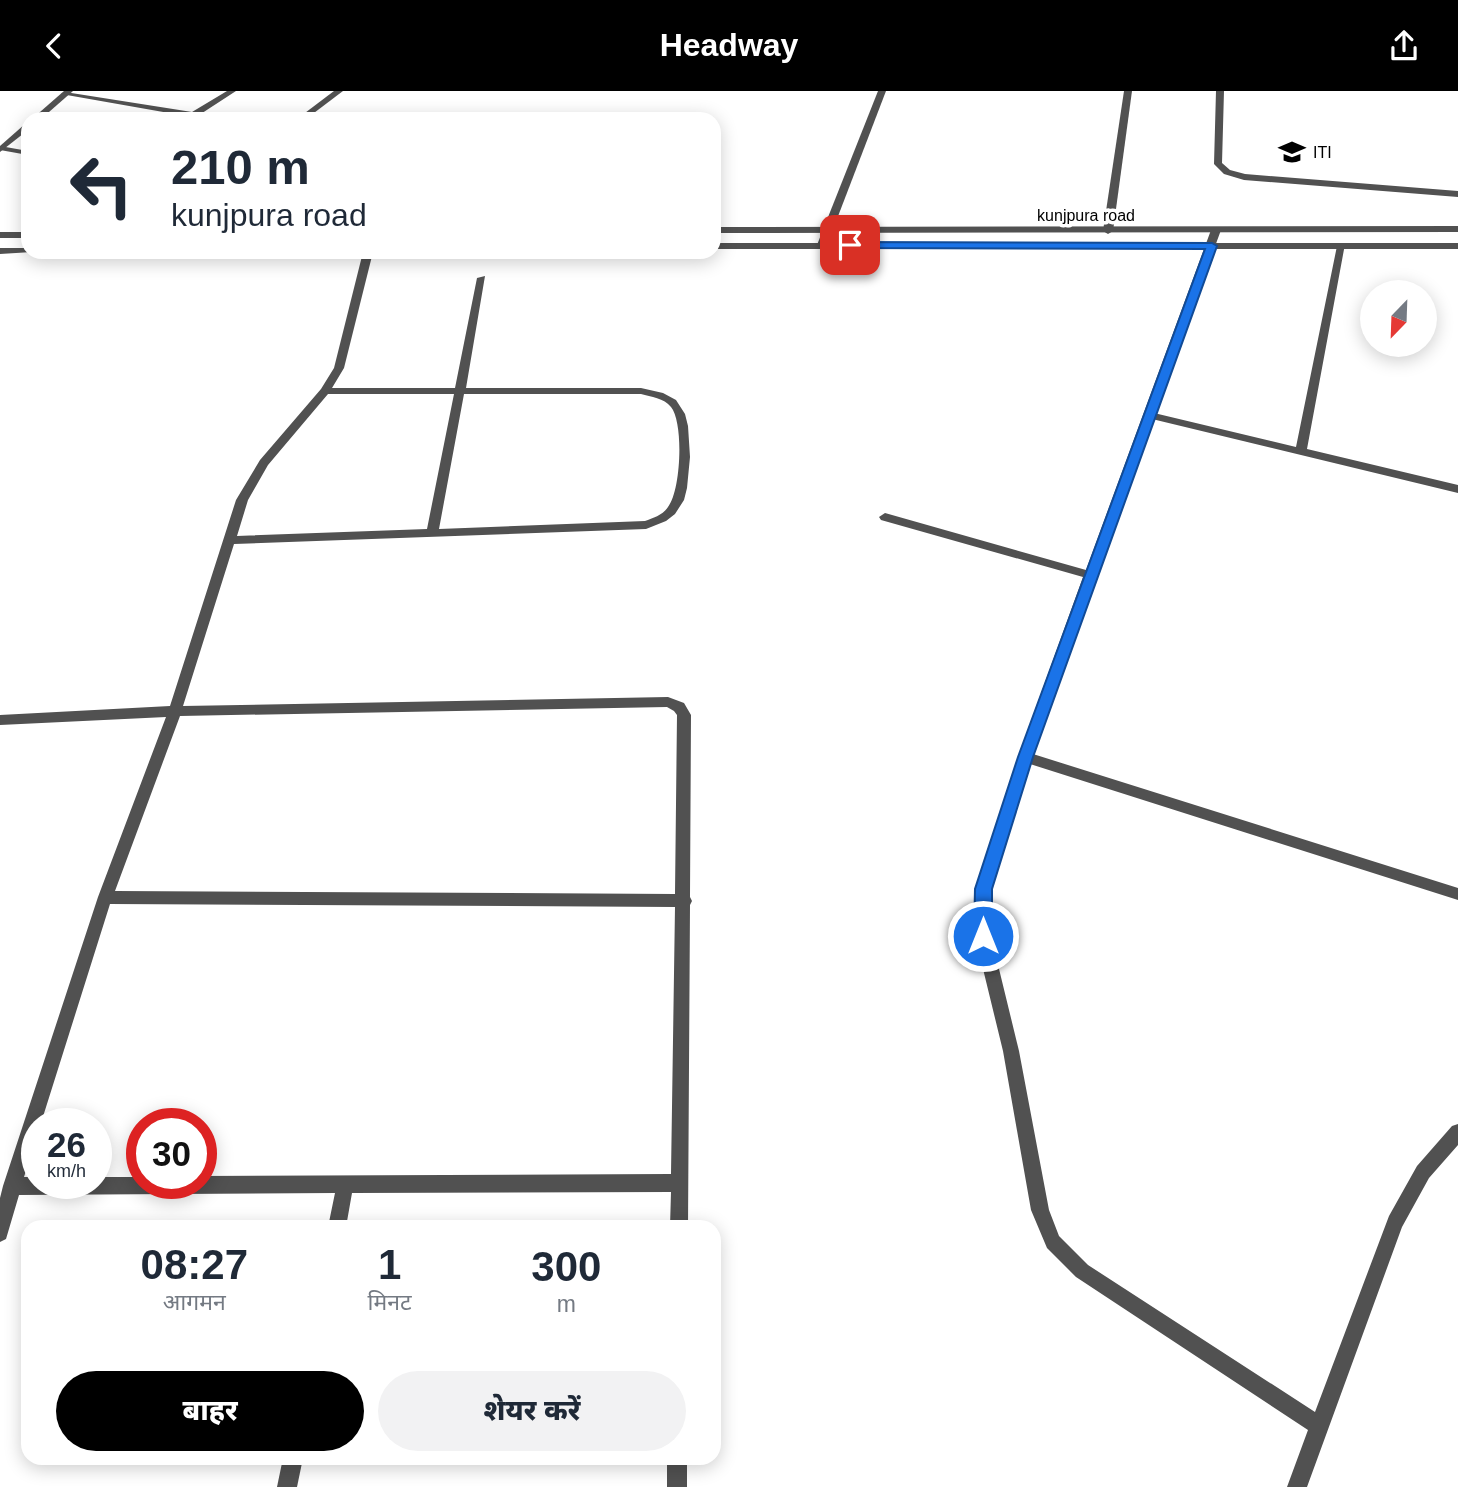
<!DOCTYPE html>
<html lang="hi">
<meta charset="utf-8">
<style>
:root{--surface:#fff;--page:#f2f2f3;--text:#1f2937;--muted:#747a83;--accent:#000}
body{margin:0;font-family:Arial,"Noto Sans Devanagari",sans-serif;background:var(--page);color:var(--text);height:100vh;display:flex;flex-direction:column;font-size:26px;white-space:nowrap}
*{box-sizing:border-box;margin:0}
p{font-size:23px;color:var(--muted)}
.icon{flex:none;width:38px;height:38px;fill:none;stroke:currentColor;stroke-width:2;stroke-linecap:round;stroke-linejoin:round}
.map{position:relative;flex:1;overflow:hidden}
.sheet{position:absolute;left:21px;top:1129px;width:700px;height:245px;display:flex;flex-direction:column;background:var(--surface);border-radius:21px;box-shadow:0 4px 18px #0003}
.sheet>*{flex:none}
.guide{position:absolute;left:21px;top:21px;width:700px;height:147px;border-radius:21px;box-shadow:0 4px 18px #0003;background:#fff;color:var(--text);overflow:hidden}
.needle{width:46px;rotate:203deg}
.controls{position:absolute;left:1360px;top:189px;display:grid;gap:14px}
.controls a{display:grid;place-items:center;width:77px;height:77px;border-radius:50%;background:var(--surface);box-shadow:0 4px 18px #0003;font-size:35px}
.speed{position:absolute;left:21px;top:1017px;display:flex;gap:14px;font-size:35px;font-weight:700;text-align:center}
.speed>*{display:grid;place-content:center;width:91px;height:91px;border-radius:50%;background:var(--surface);box-shadow:0 4px 18px #0003;line-height:1}
.speed small{font-size:18px;font-weight:400}
.speed .limit{border:10px solid #d22;background:#fff;color:#111}
.pin{position:absolute;display:grid;place-items:center;width:60px;height:60px;color:#fff;margin:-30px;border-radius:14px;box-shadow:0 4px 10px #0006}
.me{position:absolute;width:77px;margin:-38px;rotate:0deg;stroke-linejoin:round;filter:drop-shadow(0 0 5px #0008)}
.turn{display:flex;align-items:center;gap:24px;height:147px;padding:0 35px;font-size:32px}
.turn .icon{width:91px;height:91px;stroke-width:2.5}
.turn b{display:block;font-size:49px;line-height:60px}
.eta{display:flex;justify-content:space-evenly;align-items:center;height:119px;text-align:center}
.eta b{font-size:42px;font-weight:800;line-height:49px}
.cta{display:flex;gap:14px;margin-top:auto;padding:14px 35px}
.cta a{flex:1;height:80px;border-radius:42px;background:var(--accent);color:#fff;font-size:28px;font-weight:800;line-height:80px;text-align:center}
.cta a+a{background:var(--page);color:var(--text)}
header{display:flex;justify-content:space-between;align-items:center;height:91px;padding:0 35px;background:var(--accent);color:#fff;font-size:32px;font-weight:800}
.map>svg:first-child{display:block}
.lines{fill:none;stroke-linecap:round;stroke-linejoin:round}
.service{fill:#515151;fill-rule:evenodd}
.minor{fill:#515151;fill-rule:evenodd}
.tertiary{fill:#515151;fill-rule:evenodd}
.route{fill:#1a73e8;stroke:#114b97;stroke-width:2}
.labels{text-anchor:middle;stroke-width:7;stroke-linejoin:round;paint-order:stroke}
.far-poi-label{font-size:16px;fill:#000;stroke:#fff;text-anchor:start}
.far-street-label{font-size:16px;fill:#000;stroke:#fff}
</style>
<header><svg class="icon" aria-label="back" viewBox="0 0 24 24"><path d="M15 5l-7 7 7 7"/></svg>Headway<svg class="icon" aria-label="share" viewBox="0 0 24 24"><path d="M12 15V3M7 8l5-5 5 5M5 13v7h14v-7"/></svg></header>
<div class="map">
<svg width="1458" height="1396" viewBox="0 0 1458 1396">
<rect width="100%" height="100%" fill="#fff"/>
<g class="lines">
<g class="service">
<polygon points="334,0 343,0 306,28 297,28"/>
<polygon points="878,0 886,0 827,154 819,156 817,154"/>
<polygon points="1124,0 1132,0 1113,140 1108,143 1103,140"/>
<polygon points="1216,0 1224,0 1222,72 1230,79 1245,83 1458,100 1458,106 1244,89 1224,83 1214,73"/>
</g>
<g class="minor">
<polygon points="227,0 236,0 193,28 183,28 186,25 61,3 65,1 192,21"/>
<polygon points="0,55 28,60 28,64 0,59"/>
<polygon points="1216,136 1221,139 1154,322 1296,356 1337,155 1345,153 1307,358 1458,394 1458,402 1152,328 1033,663 1458,797 1458,809 1030,673 990,798 991,845 1019,960 1049,1119 1059,1145 1088,1174 1315,1321 1389,1125 1417,1075 1452,1035 1458,1033 1458,1054 1429,1087 1402,1136 1307,1396 1287,1396 1308,1339 1076,1186 1047,1157 1031,1119 1003,960 975,845 976,798 1018,666 1083,486 881,429 879,426 885,422 1086,479 1211,139"/>
<path d="M 363,161 L 373,161 L 344,277 L 332,297 L 455,297 L 477,187 L 485,185 L 466,297 L 641,297 L 663,302 L 676,309 L 685,323 L 688,335 L 690,366 L 687,397 L 684,409 L 675,423 L 666,430 L 646,438 L 234,453 L 183,615 L 668,606 L 684,612 L 691,624 L 690,806 L 692,810 L 690,814 L 688,1136 L 670,1136 L 671,1101 L 352,1102 L 346,1136 L 328,1136 L 335,1102 L 19,1104 L 6,1148 L 0,1151 L 0,1107 L 3,1095 L 98,806 L 166,626 L 0,634 L 0,624 L 170,615 L 236,409 L 260,369 L 321,298 L 334,277 ZM 328,303 L 454,303 L 427,438 L 237,445 L 248,409 L 268,374 ZM 464,303 L 641,303 C 651,306 664,307 671,316 C 684,332 681,400 668,416 C 663,424 653,427 645,430 L 439,438 ZM 667,616 L 674,620 L 677,624 L 675,803 L 115,800 L 180,625 ZM 110,813 L 675,816 L 671,1083 L 201,1085 L 201,1092 L 142,1092 L 142,1086 L 96,1086 L 96,1092 L 37,1092 L 37,1086 L 24,1086 L 37,1045 L 37,1032 L 41,1032 Z"/>
<polygon points="283,1367 303,1367 297,1396 277,1396"/>
<rect x="667" y="1367" width="20" height="29"/>
</g>
<g class="tertiary">
<polygon points="64,0 73,0 41,28 32,28"/>
<polygon points="25,33 28,33 28,39 0,61 0,55"/>
<polygon points="1458,135 1458,141 714,142 714,136"/>
<rect x="0" y="141" width="28" height="6"/>
<rect x="714" y="152" width="744" height="6"/>
<polygon points="0,157 28,157 28,161 32,161 0,163"/>
</g>
</g>
<polygon class="route" points="850,151 1212,152 1217,155 1033,666 992,798 992,845 989,851 983,853 977,851 974,845 975,798 1018,666 1205,158 847,157 847,152"/>
<defs>
<g id="university-bare" transform="scale(2.1)"><path d="M0-5L7-2L0 1L-7-2ZM-4 1L0 2.5L4 1V4Q0 6-4 4Z" fill="#000" stroke="#fff" stroke-width="2.5" paint-order="stroke"/></g>
</defs>
<g fill-rule="evenodd">
<use href="#university-bare" x="1292" y="61"/>
</g>
<g class="labels">
<g class="far-poi-label">
<text x="1313" y="67">ITI</text>
</g>
<g class="far-street-label">
<text x="1086" y="130">kunjpura road</text>
</g>
</g>
</svg>
<div class="controls">
<a><svg class="needle" viewBox="-14 -14 28 28"><path d="M0-13l5 13h-10z" fill="#e53935"/><path d="M0 13l5-13h-10z" fill="#747a83"/></svg></a>
</div>
<div class="speed"><div>26<small>km/h</small></div><div class="limit">30</div></div>
<div class="pin" style="left:850px;top:154px;background:#d93025"><svg class="icon" aria-label="arrive" viewBox="0 0 24 24"><path d="M6 21V4h12l-3 4 3 4H6"/></svg></div>
<svg class="me" style="left:983px;top:845px" viewBox="-20 -20 40 40"><circle r="17" fill="#1a73e8" stroke="#fff" stroke-width="3"/><path d="M0-11L8 9 0 5-8 9z" fill="#fff"/></svg>
<div class="guide">
<div class="turn"><svg class="icon" aria-label="left" viewBox="0 0 24 24"><path d="M17 20v-9H6M10 6l-5 5 5 5"/></svg><div><b>210 m</b>kunjpura road</div></div>
</div>
<section class="sheet">
<div class="eta">
<div><b>08:27</b><p>आगमन</p></div>
<div><b>1</b><p>मिनट</p></div>
<div><b>300</b><p>m</p></div>
</div>
<div class="cta"><a>बाहर</a><a>शेयर करें</a></div>
</section>
</div>
